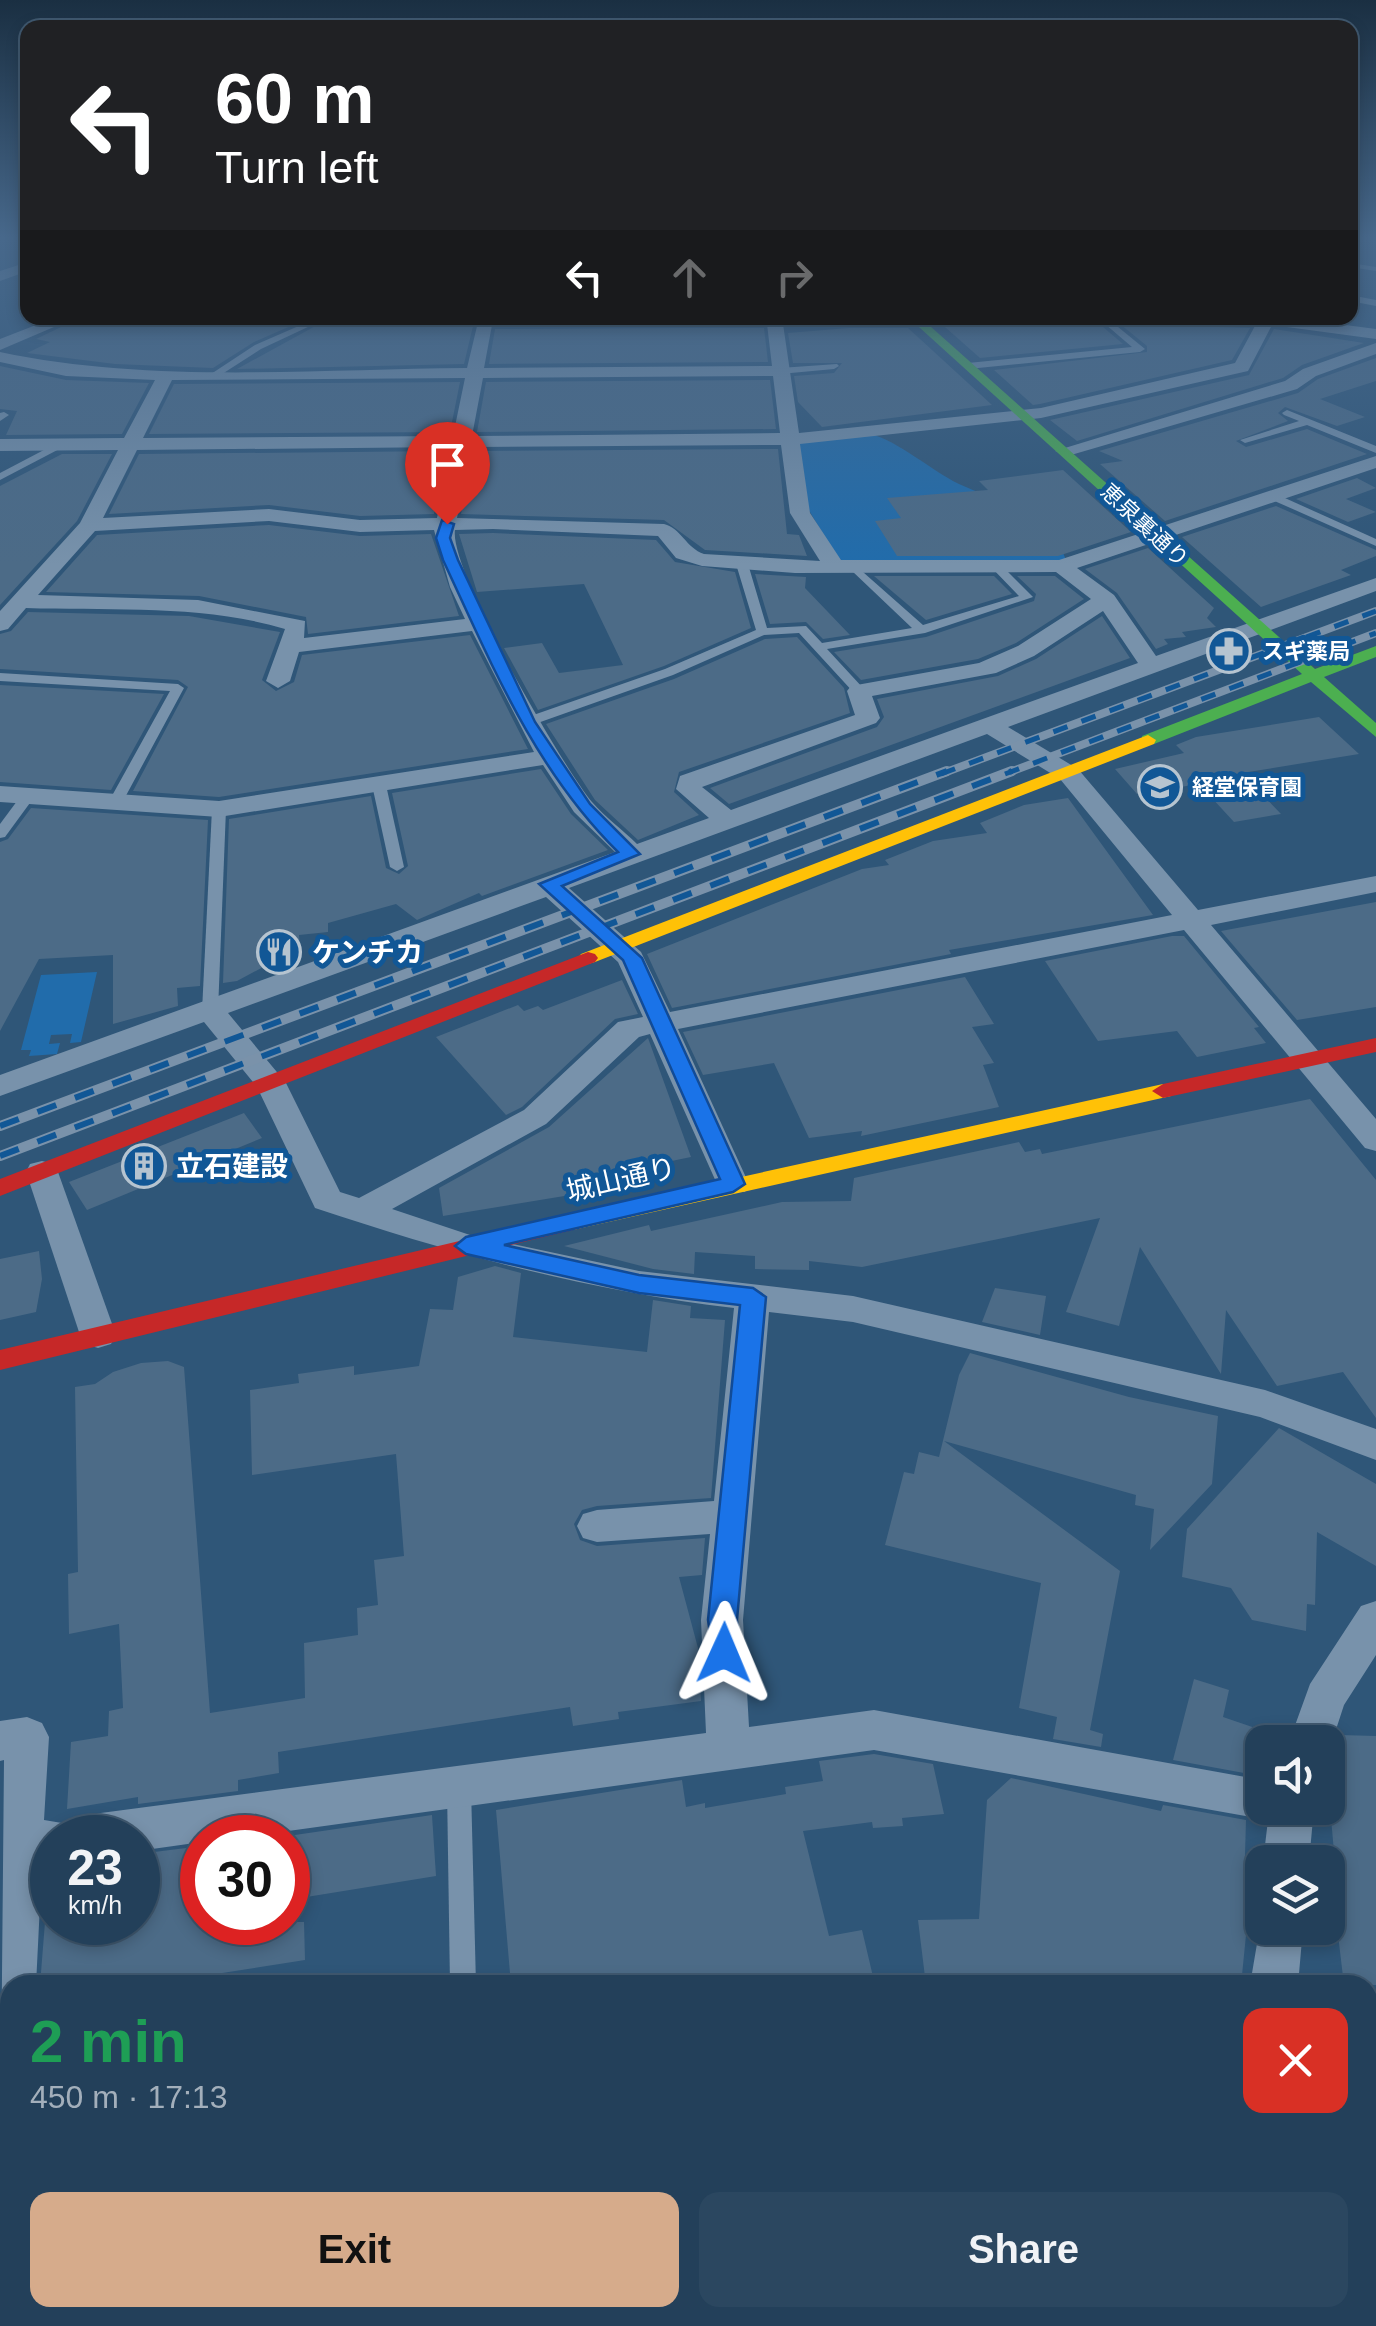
<!DOCTYPE html>
<meta charset="utf-8">
<style>
:root{--surface:#23405a;--page:#2b4760;--text:#f1f3f6;--muted:#a3afbb;--line:#405970;--accent:#d6ab8b}
body{margin:0;font-family:Arial,"Noto Sans JP",sans-serif;background:var(--page);color:var(--text);height:100vh;display:flex;flex-direction:column;font-size:38px;white-space:nowrap}
*{box-sizing:border-box;margin:0}
p{font-size:32px;color:var(--muted)}
.icon{flex:none;width:55px;height:55px;fill:none;stroke:currentColor;stroke-width:2;stroke-linecap:round;stroke-linejoin:round}
.map{position:relative;flex:1;overflow:hidden}
.details{position:absolute;left:0px;top:1975px;width:1378px;height:352px;display:flex;flex-direction:column;background:var(--surface);border-radius:30px 30px 0 0;box-shadow:0 5px 15px #0003,0 0 0 2px var(--line)}
.details>*{flex:none}
.guide{position:absolute;left:20px;top:20px;width:1338px;height:305px;border-radius:20px;box-shadow:0 5px 15px #0003,0 0 0 2px var(--line);background:#202124;color:#fff;overflow:hidden}
.buttons{position:absolute;left:1245px;top:1725px;display:grid;gap:20px}
.buttons a{display:grid;place-items:center;width:100px;height:100px;border-radius:20px;background:var(--surface);box-shadow:0 5px 15px #0003,0 0 0 2px var(--line);font-size:50px}
.speed{position:absolute;left:30px;top:1815px;display:flex;gap:20px;font-size:50px;font-weight:700;text-align:center}
.speed>*{display:grid;place-content:center;width:130px;height:130px;border-radius:50%;background:var(--surface);box-shadow:0 5px 15px #0003,0 0 0 2px var(--line);line-height:1}
.speed small{font-size:25px;font-weight:400}
.speed .limit{border:15px solid #d22;background:#fff;color:#111}
.pin{position:absolute;display:grid;place-items:center;width:85px;height:85px;color:#fff;margin:-102px -42px;border-radius:50% 50% 50% 0;rotate:-45deg;box-shadow:0 0 10px #0007}
.pin .icon{rotate:45deg}
.me{position:absolute;width:110px;margin:-55px;rotate:1deg;stroke-linejoin:round;filter:drop-shadow(0 0 8px #0008)}
.turn{display:flex;align-items:center;gap:35px;height:210px;padding:0 30px;font-size:45px}
.turn .icon{width:130px;height:130px;stroke-width:2.5}
.turn b{display:block;font-size:70px;line-height:85px}
.lanes{display:flex;align-items:center;height:95px;padding:0 30px;background:#0003;justify-content:center;gap:50px;direction:ltr}
.lanes .off{opacity:.35}
.round{display:grid;place-items:center;flex:none;width:105px;height:105px;border-radius:20px;background:var(--page)}
.summary{display:flex;align-items:center;justify-content:space-between;height:170px;padding:0 30px}
h1{font-size:60px;font-weight:800;line-height:75px;color:#1e9e55}
.button{display:flex;gap:20px;margin-top:auto;padding:20px 30px}
.button a{flex:1;height:115px;border-radius:20px;background:var(--accent);color:#111;font-size:40px;font-weight:800;line-height:115px;text-align:center}
.button a+a{background:var(--page);color:var(--text)}
.map>svg:first-child{display:block}
.green{fill:#216cab}
.building{fill:#4c6b87}
.lines{fill:none;stroke-linecap:round;stroke-linejoin:round}
.lane{fill:#7892ab;fill-rule:evenodd}
.street{fill:#7892ab;fill-rule:evenodd}
.fast{fill:#4caf50;fill-rule:evenodd}
.slow{fill:#ffc107;fill-rule:evenodd}
.jam{fill:#c62828;fill-rule:evenodd}
.rail-far1-casing{stroke:#7a92aa;stroke-width:8}
.rail-casing{stroke:#7a92aa;stroke-width:10}
.rail-far1{stroke:#115796;stroke-width:5;stroke-dasharray:15;stroke-linecap:butt}
.rail{stroke:#115796;stroke-width:6;stroke-dasharray:20;stroke-linecap:butt}
.route{fill:#1a73e8;stroke:#114b97;stroke-width:2.5}
.labels{text-anchor:middle;stroke-width:10;stroke-linejoin:round;paint-order:stroke}
.far-street-label{font-size:22px;fill:#fff;stroke:#115796}
.far-poi-label{font-size:22px;font-weight:bold;fill:#fff;stroke:#115796;text-anchor:start}
.poi-label{font-size:28px;font-weight:bold;fill:#fff;stroke:#115796;text-anchor:start}
.street-label{font-size:28px;fill:#fff;stroke:#115796}
</style>
<div class="map">
<svg width="1376" height="2326" viewBox="0 0 1376 2326">
<rect width="100%" height="100%" fill="#2f5678"/>
<g class="green">
<path d="M 870,434 C 899,441 930,470 959,484 C 988,497 1019,507 1049,519 L 1066,560 L 854,564 L 838,559 L 807,507 L 797,442 Z"/>
<polygon points="97,972 81,1042 70,1043 72,1034 51,1035 49,1044 60,1043 57,1054 29,1056 31,1050 21,1050 41,975"/>
</g>
<g class="building">
<polygon points="80,318 309,318 254,342 213,368 115,364 27,353 50,342 36,339"/>
<polygon points="330,318 374,318 355,327 473,326 464,364 237,369"/>
<polygon points="1124,321 1207,321 1217,327 1250,328 1232,360 1040,404 1033,405 994,370 1147,352 1147,346 1120,324"/>
<polygon points="945,327 1103,327 1123,344 980,358"/>
<polygon points="681,328 764,328 768,362 489,364 495,329"/>
<polygon points="849,328 908,328 992,405 822,427 798,402 794,376 834,373 842,363 793,363 788,333"/>
<polygon points="1274,329 1364,343 1302,365 1283,378 1077,441 1050,420 1249,375"/>
<polygon points="1376,358 1376,381 1320,399 1365,417 1337,426 1285,407 1278,413 1288,421 1236,441 1246,447 1307,429 1367,454 1165,521 1100,464 1123,461 1099,451 1298,393 1318,379"/>
<polygon points="0,366 66,380 149,383 122,434 6,435 17,411 0,409"/>
<polygon points="770,380 776,429 477,432 486,382"/>
<polygon points="460,382 450,432 149,434 174,384"/>
<polygon points="778,449 787,534 799,535 807,556 705,550 664,520 461,514 473,451"/>
<polygon points="446,451 434,514 360,516 269,505 109,514 139,454"/>
<polygon points="62,454 112,454 77,521 0,605 0,486"/>
<polygon points="1063,470 1131,532 1058,556 897,556 875,521 901,518 887,498 988,490 979,481"/>
<polygon points="1357,478 1376,488 1346,499 1376,512 1348,522 1296,499"/>
<polygon points="1276,506 1376,550 1376,556 1341,570 1351,575 1261,607 1182,537"/>
<polygon points="269,525 360,536 431,534 459,616 308,634 306,617 199,596 46,592 97,535"/>
<polygon points="493,533 656,540 675,562 735,572 751,628 664,666 538,710 504,648 542,643 559,673 623,665 584,584 477,592 459,534"/>
<polygon points="1148,548 1214,608 1207,618 1216,627 1182,632 1186,637 1164,639 1168,644 1156,649 1117,593 1085,569"/>
<polygon points="755,574 806,577 805,588 850,635 823,639 806,622 770,624"/>
<polygon points="874,576 994,576 1012,594 926,620"/>
<polygon points="1017,576 1055,576 1084,599 1016,643 978,659 861,680 834,652 926,637 1034,601 1036,594"/>
<polygon points="28,612 189,616 280,632 262,680 276,691 294,682 302,655 470,635 528,749 219,797 133,791 188,687 178,680 0,669 0,634 11,631"/>
<polygon points="1102,616 1130,658 729,804 710,788 877,727 884,717 877,699 998,676 1036,659"/>
<polygon points="797,637 844,688 850,713 679,772 674,792 699,815 638,840 595,800 546,724 674,679 765,639"/>
<polygon points="0,685 164,694 111,790 0,782"/>
<polygon points="1319,717 1359,754 1242,773 1281,814 1234,822 1199,784 1137,794 1115,769 1184,753 1176,745 1196,737"/>
<polygon points="541,769 571,814 608,850 482,896 479,893 417,920 396,904 328,923 328,932 299,935 300,948 264,952 265,966 237,981 223,983 229,819 371,796 386,868 399,874 408,866 392,793"/>
<polygon points="1068,798 1153,915 949,950 951,954 672,1008 647,954 862,869 889,865 885,860 933,841 987,833 980,823 1024,805"/>
<polygon points="31,808 208,820 200,986 177,988 178,1006 113,1024 113,955 39,959 0,1031 0,842 8,839"/>
<polygon points="1376,902 1376,1007 1297,1020 1221,931"/>
<polygon points="1172,936 1184,936 1259,1027 1254,1028 1266,1043 1197,1057 1177,1031 1098,1041 1045,961"/>
<polygon points="965,977 994,1024 972,1027 994,1063 983,1065 999,1107 861,1136 862,1131 809,1138 774,1063 703,1075 683,1032"/>
<polygon points="622,980 638,1014 615,1019 522,1107 506,1115 436,1037 518,1005 524,1011 538,1006 543,1010"/>
<polygon points="648,1038 691,1157 613,1173 613,1188 443,1216 439,1188 549,1127"/>
<polygon points="1310,1099 1376,1180 1376,1418 1343,1372 1277,1386 1226,1310 1221,1374 1140,1247 1119,1326 1066,1312 1100,1218 862,1267 809,1261 809,1270 755,1269 755,1256 695,1252 694,1274 653,1269 564,1246 649,1225 651,1231 782,1202 851,1201 854,1178 1019,1142 1025,1152 1040,1149 1042,1154"/>
<polygon points="244,1113 262,1138 87,1210 69,1182"/>
<polygon points="39,1251 42,1279 36,1312 0,1320 0,1259"/>
<polygon points="495,1266 521,1273 513,1337 647,1352 653,1300 691,1306 690,1318 725,1320 711,1498 597,1506 582,1510 574,1524 580,1540 597,1546 705,1538 702,1575 679,1577 698,1648 701,1701 618,1712 619,1719 573,1726 570,1707 278,1752 279,1773 238,1780 238,1791 138,1804 138,1797 67,1809 71,1742 108,1736 109,1711 123,1708 119,1624 69,1634 68,1574 78,1572 75,1387 95,1384 113,1372 141,1363 168,1361 184,1367 210,1713 305,1698 304,1643 358,1635 357,1608 378,1605 374,1560 404,1556 396,1454 252,1475 250,1390 299,1383 298,1374 354,1366 354,1375 419,1366 430,1309 453,1310 458,1277"/>
<polygon points="995,1288 1046,1296 1040,1335 982,1322"/>
<polygon points="970,1353 1129,1397 1218,1416 1212,1484 1150,1550 1154,1509 1135,1505 1136,1495 944,1441 1120,1571 1090,1730 1103,1734 1101,1747 1053,1739 1057,1717 1019,1708 1041,1583 885,1545 904,1472 914,1474 919,1452 939,1457 959,1375"/>
<polygon points="1279,1428 1376,1484 1376,1566 1317,1532 1315,1605 1307,1604 1306,1631 1252,1620 1231,1588 1182,1577 1187,1529"/>
<polygon points="1194,1679 1229,1690 1223,1717 1264,1731 1255,1775 1173,1760"/>
<polygon points="1340,1735 1376,1736 1376,1985 1344,1985 1328,1851 1334,1852 1328,1784 1335,1785 1333,1762 1342,1762"/>
<polygon points="874,1754 933,1764 944,1814 902,1818 903,1826 873,1828 872,1822 803,1831 829,1936 862,1930 875,1985 511,1985 496,1810 682,1780 686,1807 705,1803 705,1808 786,1794 785,1787 823,1781 819,1761"/>
<polygon points="1011,1778 1161,1811 1163,1805 1246,1820 1243,1924 1247,1925 1241,1985 926,1985 918,1920 979,1919 987,1800"/>
<polygon points="432,1815 436,1876 288,1900 288,1836"/>
<polygon points="202,1846 202,1922 304,1922 305,1960 145,1985 40,1985 45,1922 138,1922 138,1854"/>
</g>
<g class="lines">
<g class="lane">
<polygon points="1350,263 1376,267 1376,271 1350,267"/>
<polygon points="1350,295 1376,300 1376,306 1350,301"/>
<polygon points="317,318 327,318 261,349 219,376 211,374 255,345"/>
<polygon points="1098,318 1107,318 1145,349 1140,352 968,369 963,366 968,363 1132,347"/>
<polygon points="837,364 839,366 834,369 780,374 775,371 780,368"/>
<polygon points="1287,410 1376,446 1376,453 1307,425 1245,443 1240,440 1299,421 1284,415 1282,413"/>
<polygon points="0,413 4,412 9,415 0,421"/>
<polygon points="61,441 66,444 65,446 0,480 0,473"/>
<polygon points="1268,494 1276,494 1376,539 1376,546 1268,498"/>
<polygon points="742,561 748,564 767,628 806,626 822,643 912,628 851,570 849,568 855,565 923,625 1019,596 991,567 991,563 999,563 1033,597 925,633 827,649 863,688 863,694 855,694 799,633 764,635 673,675 532,725 522,725 522,719 665,669 756,630 736,564"/>
<polygon points="0,673 178,684 184,688 122,803 115,807 108,803 170,691 0,681"/>
<polygon points="379,781 386,785 404,867 397,871 390,867 372,785"/>
<polygon points="28,792 35,796 5,837 0,838 0,824 23,793"/>
<polygon points="219,805 226,809 218,1011 210,1016 202,1011 212,809"/>
<polygon points="459,1777 467,1780 471,1788 476,1985 450,1985 447,1788 451,1780"/>
</g>
<g class="street">
<polygon points="28,262 28,271 0,281 0,271"/>
<polygon points="54,318 75,318 0,350 0,339"/>
<path d="M 479,318 L 1122,318 L 1114,323 L 783,324 L 799,433 L 1041,408 L 1235,363 L 1256,324 L 1217,323 L 1209,318 L 1292,318 L 1376,329 L 1376,339 L 1272,325 L 1248,371 L 1041,418 L 800,444 L 810,513 L 841,560 L 1059,560 L 1376,456 L 1376,468 L 1077,568 L 1114,595 L 1156,656 L 1376,578 L 1376,591 L 1008,727 L 1078,769 L 1198,910 L 1376,876 L 1376,892 L 1211,925 L 1376,1119 L 1376,1151 L 1365,1148 L 1184,930 L 678,1029 L 749,1184 L 745,1192 L 721,1192 L 717,1184 L 650,1034 L 639,1037 L 546,1124 L 392,1209 L 470,1235 L 639,1271 L 853,1296 L 1265,1390 L 1376,1429 L 1376,1460 L 1260,1417 L 853,1322 L 769,1312 L 743,1620 L 749,1727 L 874,1710 L 1262,1780 L 1262,1808 L 1314,1808 L 1309,1862 L 1263,1862 L 1268,1820 L 874,1750 L 238,1838 L 202,1838 L 202,1842 L 138,1851 L 138,1838 L 52,1838 L 52,1862 L 42,1864 L 36,1985 L 10,1985 L 10,2186 L 0,2190 L 4,1760 L 0,1761 L 0,1721 L 27,1717 L 42,1723 L 49,1737 L 44,1820 L 62,1823 L 78,1816 L 706,1733 L 701,1620 L 710,1534 L 597,1542 L 583,1538 L 577,1526 L 583,1514 L 597,1510 L 714,1501 L 734,1308 C 589,1291 453,1254 315,1208 L 257,1087 L 204,1022 L 0,1096 L 0,1075 L 615,852 L 574,812 L 543,765 L 219,817 L 0,802 L 0,786 L 219,801 L 534,752 L 472,631 L 299,652 L 290,681 L 278,688 L 266,681 L 285,629 C 202,604 112,611 26,608 L 8,629 L 0,631 L 0,611 L 80,523 L 118,450 L 0,451 L 0,439 L 124,438 L 155,380 L 66,376 L 0,362 L 0,352 C 151,384 313,369 467,368 ZM 767,324 L 772,366 L 484,368 L 492,325 ZM 773,376 L 780,433 L 472,436 L 483,378 ZM 465,378 L 453,436 L 143,438 L 172,380 ZM 781,445 L 790,513 L 820,561 L 704,554 C 686,548 681,528 664,524 L 457,518 L 470,447 ZM 451,447 L 437,518 L 360,520 L 269,509 L 103,518 L 137,450 ZM 269,521 L 360,532 L 434,530 L 450,587 L 465,619 L 304,638 L 305,621 L 198,600 L 38,595 L 95,531 ZM 493,529 L 658,536 L 676,558 L 702,566 L 795,573 L 1056,572 L 1091,599 L 1018,646 L 979,663 L 851,686 L 847,691 L 855,715 L 680,776 L 676,789 L 709,818 L 637,844 C 623,830 605,817 592,802 C 562,766 449,570 455,530 ZM 1103,611 L 1138,663 L 731,810 L 702,787 L 876,723 L 880,718 L 872,696 L 996,673 L 1034,656 ZM 987,734 L 1060,779 L 1172,915 L 670,1012 L 641,952 L 569,888 ZM 546,897 L 618,962 L 643,1017 L 618,1022 L 524,1110 L 359,1198 L 340,1192 L 286,1083 L 228,1013 Z"/>
<polygon points="1376,343 1376,354 1316,376 1297,389 1071,455 1055,451 1285,381 1303,369"/>
<polygon points="42,1161 54,1164 58,1172 116,1335 111,1344 98,1348 85,1344 80,1335 26,1172 30,1164"/>
<polygon points="1376,1601 1376,1655 1344,1705 1328,1754 1328,1742 1289,1742 1310,1684 1361,1606"/>
<polygon points="1262,1914 1262,1928 1303,1928 1298,1985 1250,1985"/>
<polygon points="1376,2029 1376,2079 1368,2080 1368,2030"/>
<polygon points="10,2247 10,2301 0,2304 0,2250"/>
<rect x="580" y="2318" width="54" height="8"/>
<polygon points="1066,2318 1120,2318 1121,2326 1067,2326"/>
</g>
<polygon class="fast" points="909,318 921,318 1315,669 1376,646 1376,657 1324,677 1376,723 1376,737 1311,682 1154,744 1142,744 1142,736 1302,674"/>
<g class="slow">
<polygon points="1148,735 1156,740 1154,744 595,962 588,964 578,958 581,954"/>
<polygon points="1163,1084 1171,1086 1174,1091 1171,1096 573,1230 561,1222 573,1214"/>
</g>
<g class="jam">
<polygon points="588,952 595,954 598,958 595,962 0,1196 0,1179"/>
<polygon points="1376,1038 1376,1052 1163,1098 1152,1091 1163,1084"/>
<polygon points="573,1214 581,1216 585,1222 581,1228 0,1370 0,1350"/>
</g>
<g class="rail-far1-casing">
<g id="rail-far1">
<polyline points="941,774 1376,611"/>
<polyline points="1005,774 1376,633"/>
</g>
</g>
<g class="rail-casing">
<g id="rail">
<polyline points="0,1126 947,771"/>
<polyline points="0,1156 1012,771"/>
</g>
</g>
<use href="#rail-far1" class="rail-far1"/>
<use href="#rail" class="rail"/>
</g>
<linearGradient id="sky" x2="0" y2="1"><stop stop-color="#1a2f42"/><stop offset="0.42" stop-color="#47688b"/><stop offset="1" stop-color="#47688b" stop-opacity="0"/></linearGradient>
<rect width="1376" height="565" fill="url(#sky)"/>
<path class="route" d="M 442,520 L 454,524 L 450,538 L 458,560 L 535,722 L 590,804 L 640,854 L 562,886 L 642,958 L 745,1184 L 733,1192 L 504,1245 L 639,1275 L 753,1288 L 766,1297 L 737,1620 L 739,1653 L 734,1662 L 724,1666 L 714,1662 L 708,1620 L 740,1305 L 639,1293 L 466,1254 L 455,1246 L 466,1237 L 720,1179 L 623,960 L 539,884 L 618,852 C 534,769 492,665 443,560 L 436,538 Z"/>
<defs>
<g id="pharmacy-ring" transform="scale(2.25)"><circle r="9.5" fill="#115796" stroke="#b6c4d0" stroke-width="1.5"/><path d="M-2-6h4v4h4v4h-4v4h-4v-4h-4v-4h4Z" fill="#b6c4d0"/></g>
<g id="school-ring" transform="scale(2.25)"><circle r="9.5" fill="#115796" stroke="#b6c4d0" stroke-width="1.5"/><path d="M0-5L7-2L0 1L-7-2ZM-4 1L0 2.5L4 1V4Q0 6-4 4Z" fill="#b6c4d0"/></g>
<g id="restaurant-ring" transform="scale(2.25)"><circle r="9.5" fill="#115796" stroke="#b6c4d0" stroke-width="1.5"/><path d="M-5-6h1v4h1v-4h1v4h1v-4h1v5L-1.5 .5V6h-2V.5L-5-1ZM5-6V6H3V1.5H1.5Q1.5-4 5-6Z" fill="#b6c4d0"/></g>
<g id="building-ring" transform="scale(2.25)"><circle r="9.5" fill="#115796" stroke="#b6c4d0" stroke-width="1.5"/><path d="M-4-6H4V6H1V3H-1V6H-4ZM-2.5-4.3h1.7v1.8h-1.7ZM.8-4.3h1.7v1.8H.8ZM-2.5-1h1.7V.8h-1.7ZM.8-1h1.7V.8H.8Z" fill="#b6c4d0"/></g>
</defs>
<g fill-rule="evenodd">
<use href="#pharmacy-ring" x="1229" y="651"/>
<use href="#school-ring" x="1160" y="787"/>
<use href="#restaurant-ring" x="279" y="952"/>
<use href="#building-ring" x="144" y="1166"/>
</g>
<g class="labels">
<g class="far-street-label">
<text transform="translate(1145 525) rotate(43)" y="8">恵泉裏通り</text>
</g>
<g class="far-poi-label">
<text x="1262" y="659">スギ薬局</text>
<text x="1192" y="795">経堂保育園</text>
</g>
<g class="poi-label">
<text x="312" y="962">ケンチカ</text>
<text x="176" y="1176">立石建設</text>
</g>
<g class="street-label">
<text transform="translate(621 1179) rotate(-13)" y="10">城山通り</text>
</g>
</g>
</svg>
<div class="buttons">
<a><svg class="icon" aria-label="sound" viewBox="0 0 24 24"><path d="M4 9h4l5-4v14l-5-4H4zM17 9q2 3 0 6"/></svg></a>
<a><svg class="icon" aria-label="layers" viewBox="0 0 24 24"><path d="M12 4l9 5-9 5-9-5zM3 14l9 5 9-5"/></svg></a>
</div>
<div class="speed"><div>23<small>km/h</small></div><div class="limit">30</div></div>
<div class="pin" style="left:447px;top:524px;background:#d93025"><svg class="icon" aria-label="arrive" viewBox="0 0 24 24"><path d="M6 21V4h12l-3 4 3 4H6"/></svg></div>
<svg class="me" style="left:724px;top:1653px" viewBox="-20 -20 40 40"><path d="M0-17L14 15 0 8-14 15z" fill="#1a73e8" stroke="#fff" stroke-width="4"/></svg>
<div class="guide">
<div class="turn"><svg class="icon" aria-label="left" viewBox="0 0 24 24"><path d="M17 20v-9H6M10 6l-5 5 5 5"/></svg><div><b>60 m</b>Turn left</div></div>
<div class="lanes"><svg class="icon" aria-label="left" viewBox="0 0 24 24"><path d="M17 20v-9H6M10 6l-5 5 5 5"/></svg><svg class="icon off" aria-label="ahead" viewBox="0 0 24 24"><path d="M12 20V5M6 11l6-6 6 6"/></svg><svg class="icon off" aria-label="right" viewBox="0 0 24 24"><path d="M7 20v-9h11M14 6l5 5-5 5"/></svg></div>
</div>
<section class="details">
<div class="summary"><div><h1>2 min</h1><p>450 m · 17:13</p></div><a class="round" style="background:#d93025;color:#fff"><svg class="icon" aria-label="close" viewBox="0 0 24 24"><path d="M6 6l12 12M18 6L6 18"/></svg></a></div>
<div class="button"><a>Exit</a><a>Share</a></div>
</section>
</div>
